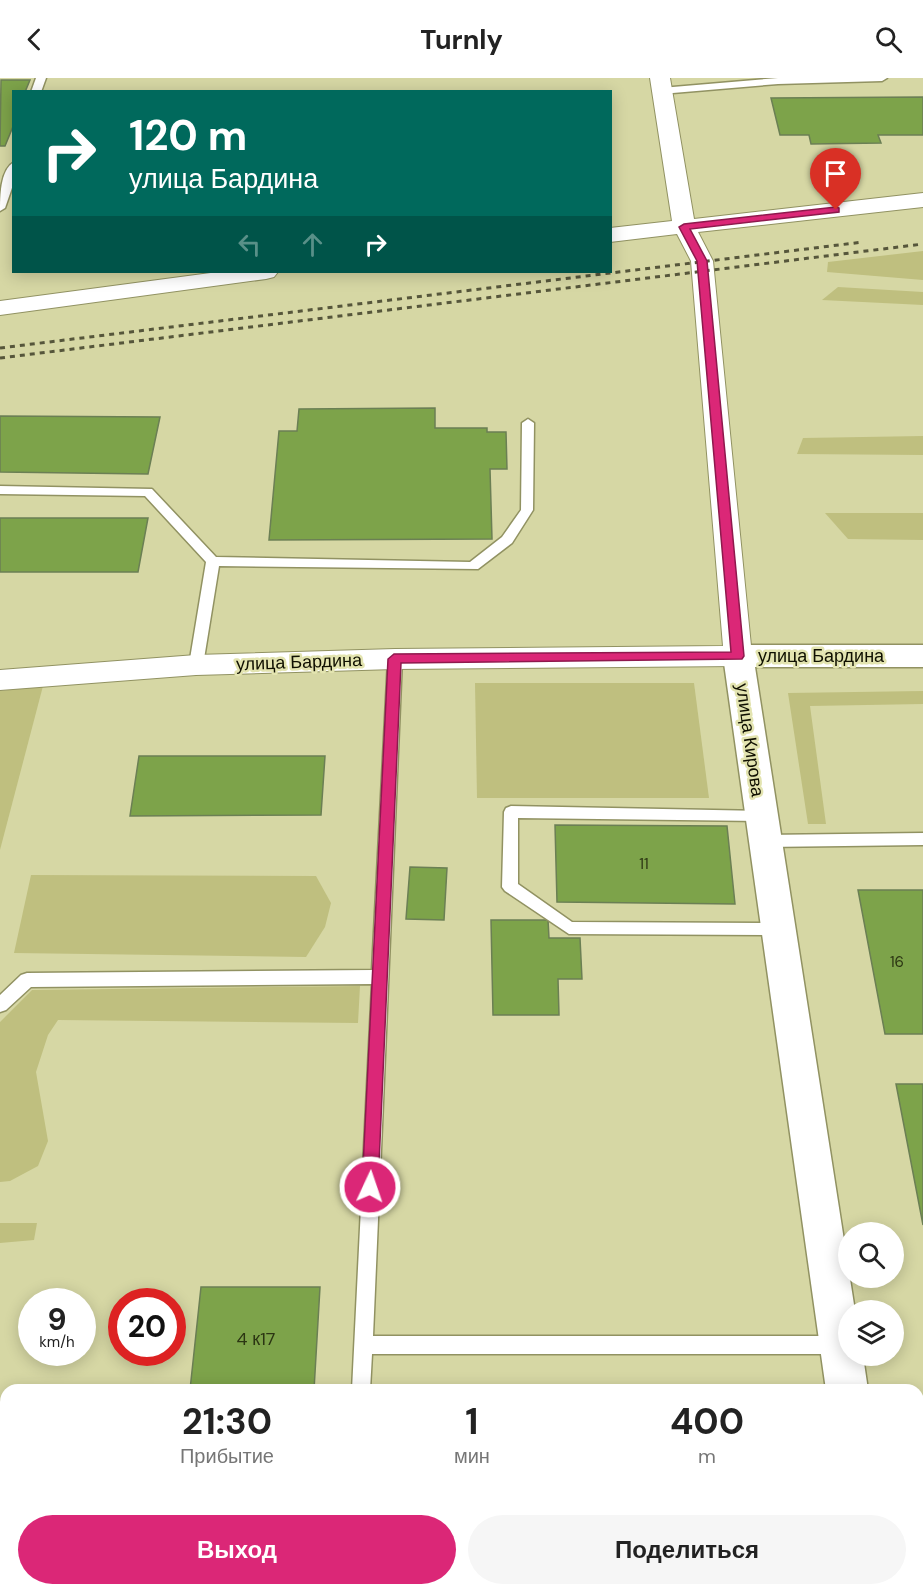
<!DOCTYPE html>
<html lang="ru">
<meta charset="utf-8">
<style>
:root{--surface:#fff;--page:#f6f6f6;--text:#222;--muted:#767676;--accent:#db2777}
body{margin:0;font-family:"DM Sans",sans-serif;background:var(--page);color:var(--text);height:100vh;display:flex;flex-direction:column;font-size:22px;white-space:nowrap}
*{box-sizing:border-box;margin:0}
p{font-size:20px;color:var(--muted)}
.icon{flex:none;width:33px;height:33px;fill:none;stroke:currentColor;stroke-width:2;stroke-linecap:round;stroke-linejoin:round}
.map{position:relative;flex:1;overflow:hidden}
.side{position:absolute;left:0px;top:1306px;width:924px;height:212px;display:flex;flex-direction:column;background:var(--surface);border-radius:18px 18px 0 0;box-shadow:0 3px 15px #0003}
.side>*{flex:none}
.hud{position:absolute;left:12px;top:12px;width:600px;height:183px;border-radius:0px;box-shadow:0 3px 15px #0003;background:#00695c;color:#fff;overflow:hidden}
.fabs{position:absolute;left:838px;top:1144px;display:grid;gap:12px}
.fabs a{display:grid;place-items:center;width:66px;height:66px;border-radius:50%;background:var(--surface);box-shadow:0 3px 15px #0003;font-size:30px}
.speed{position:absolute;left:18px;top:1210px;display:flex;gap:12px;font-size:30px;font-weight:700;text-align:center}
.speed>*{display:grid;place-content:center;width:78px;height:78px;border-radius:50%;background:var(--surface);box-shadow:0 3px 15px #0003;line-height:1}
.speed small{font-size:15px;font-weight:400}
.speed .limit{border:9px solid #d22;background:#fff;color:#111}
.pin{position:absolute;display:grid;place-items:center;width:51px;height:51px;color:#fff;margin:-62px -26px;border-radius:50% 50% 50% 0;rotate:-45deg;box-shadow:0 0 6px #0007}
.pin .icon{rotate:45deg}
.me{position:absolute;width:66px;margin:-33px;rotate:3deg;stroke-linejoin:round;filter:drop-shadow(0 0 4px #0008)}
.turn{display:flex;align-items:center;gap:21px;height:126px;padding:0 18px;font-size:27px}
.turn .icon{width:78px;height:78px;stroke-width:2.5}
.turn b{display:block;font-size:42px;line-height:51px}
.lanes{display:flex;align-items:center;height:57px;padding:0 18px;background:#0003;justify-content:center;gap:30px;direction:ltr}
.lanes .off{opacity:.35}
.eta{display:flex;justify-content:space-evenly;align-items:center;height:102px;text-align:center}
.eta b{font-size:36px;font-weight:700;line-height:42px}
.cta{display:flex;gap:12px;margin-top:auto;padding:12px 18px}
.cta a{flex:1;height:69px;border-radius:36px;background:var(--accent);color:#fff;font-size:24px;font-weight:700;line-height:69px;text-align:center}
.cta a+a{background:var(--page);color:var(--text)}
header{display:flex;justify-content:space-between;align-items:center;height:78px;padding:0 18px;background:var(--surface);font-size:27px;font-weight:700}
.map>svg:first-child{display:block}
.green{fill:#bfbf7f}
.building{fill:#7da34a;stroke:#6b7f54;stroke-width:1.5}
.lines{fill:none;stroke-linecap:round;stroke-linejoin:round}
.lane-casing{stroke:#919262;stroke-width:3}
.street-casing{stroke:#919262;stroke-width:2}
.secondary-casing{stroke:#919262;stroke-width:3}
.lane{fill:#fff;fill-rule:evenodd}
.street{fill:#fff;fill-rule:evenodd}
.secondary{fill:#fff;fill-rule:evenodd}
.rail{stroke:#56563b;stroke-width:3;stroke-dasharray:5 5;stroke-linecap:butt}
.route{fill:#db2777;stroke:#8e194d;stroke-width:1.5}
.labels{text-anchor:middle;stroke-width:5;stroke-linejoin:round;paint-order:stroke}
.number-label{font-size:15px;fill:#2b3513}
.street-label{font-size:18px;fill:#101001;stroke:#e3e4b0}
.near-number-label{font-size:18px;fill:#2b3513}
</style>
<header><svg class="icon" aria-label="back" viewBox="0 0 24 24"><path d="M15 5l-7 7 7 7"/></svg>Turnly<svg class="icon" aria-label="search" viewBox="0 0 24 24"><circle cx="10" cy="10" r="6"/><path d="M15 15l6 6"/></svg></header>
<div class="map">
<svg width="923" height="1517" viewBox="0 0 923 1517">
<rect width="100%" height="100%" fill="#d6d7a4"/>
<g class="green">
<polygon points="923,173 923,202 827,194 828,184"/>
<polygon points="838,209 923,214 923,227 822,222"/>
<polygon points="923,358 923,377 797,376 803,360"/>
<polygon points="825,435 923,435 923,462 848,461"/>
<polygon points="475,605 694,605 709,720 477,720"/>
<polygon points="43,608 0,772 0,613"/>
<polygon points="923,613 923,626 810,628 826,746 808,746 788,615"/>
<polygon points="31,797 316,798 331,825 325,849 306,879 14,875"/>
<polygon points="360,908 358,945 58,942 48,957 36,994 48,1063 38,1088 10,1103 0,1104 0,944 32,912"/>
<polygon points="0,1145 37,1145 34,1162 0,1165"/>
</g>
<g class="building">
<polygon points="1,2 30,2 25,14 14,14 14,46 5,68 0,68"/>
<polygon points="923,19 923,57 878,57 881,65 811,66 809,57 780,57 771,20"/>
<polygon points="435,330 435,350 487,350 487,354 506,354 507,391 490,391 492,461 269,462 279,353 297,353 299,331"/>
<polygon points="0,338 160,339 148,396 0,394"/>
<polygon points="0,440 148,440 138,494 0,494"/>
<polygon points="139,678 325,678 321,737 130,738"/>
<polygon points="555,747 727,748 735,826 557,824"/>
<polygon points="410,789 447,790 444,842 406,841"/>
<polygon points="858,812 923,812 923,956 885,956"/>
<polygon points="491,842 548,842 549,860 580,860 582,901 558,901 559,937 493,937"/>
<polygon points="896,1006 923,1006 923,1147"/>
<polygon points="201,1209 320,1209 314,1312 190,1312"/>
<rect x="170" y="1512" width="133" height="5"/>
<polygon points="592,1512 748,1512 749,1517 593,1517"/>
</g>
<g class="lines">
<g class="lane-casing">
<g id="lane">
<polygon points="36,0 46,0 41,14 31,14"/>
<polygon points="778,0 887,0 882,3 778,6 661,16 656,13 661,10"/>
<path d="M 14,84 L 14,104 L 5,130 L 0,133 C 0,119 0,92 14,84 Z"/>
<polygon points="528,341 534,345 533,432 512,465 478,491 219,488 203,587 196,592 189,587 206,484 145,418 0,416 0,408 152,411 216,479 470,484 502,459 521,432 522,345"/>
<polygon points="395,576 402,581 373,1258 841,1258 848,1261 848,1273 841,1276 372,1276 370,1312 352,1312 372,906 31,909 6,932 0,934 0,917 21,897 27,895 372,892 388,581"/>
<polygon points="511,728 765,733 767,737 765,741 760,743 518,740 518,806 572,844 778,845 784,847 786,851 784,855 778,857 569,856 505,813 502,809 504,734 506,730"/>
<polygon points="923,755 923,767 765,769 760,767 757,763 760,759 765,757"/>
<rect x="343" y="1512" width="20" height="5"/>
</g>
</g>
<g class="street-casing">
<g id="street">
<polygon points="650,0 670,0 694,141 923,115 923,129 698,154 713,183 752,578 748,585 738,588 395,591 196,597 0,612 0,592 196,577 395,571 723,568 691,183 677,156 610,164 610,150 672,143"/>
<polygon points="218,194 278,194 274,199 266,201 0,237 0,223"/>
</g>
</g>
<g class="secondary-casing">
<g id="secondary">
<polygon points="738,567 923,567 923,589 755,589 855,1233 849,1233 849,1278 863,1278 868,1312 826,1312 723,578 727,570"/>
<rect x="856" y="1512" width="44" height="5"/>
</g>
</g>
<use href="#lane" class="lane"/>
<use href="#street" class="street"/>
<use href="#secondary" class="secondary"/>
<g class="rail">
<polyline points="0,270 863,164"/>
<polyline points="0,280 923,166"/>
</g>
</g>
<polygon class="route" points="836,129 839,130 839,134 690,151 707,183 744,578 742,581 401,585 378,1109 376,1114 370,1116 364,1114 362,1109 388,581 394,576 731,574 697,183 679,149 684,146"/>
<g class="labels">
<g class="number-label">
<text x="644" y="791">11</text>
<text x="897" y="889">16</text>
</g>
<g class="street-label">
<text x="821" y="584">улица Бардина</text>
<text transform="translate(299 584) rotate(-2)" y="6">улица Бардина</text>
<text transform="translate(750 662) rotate(82)" y="6">улица Кирова</text>
</g>
<g class="near-number-label">
<text x="256" y="1267">4 к17</text>
</g>
</g>
</svg>
<div class="fabs">
<a><svg class="icon" aria-label="search" viewBox="0 0 24 24"><circle cx="10" cy="10" r="6"/><path d="M15 15l6 6"/></svg></a>
<a><svg class="icon" aria-label="layers" viewBox="0 0 24 24"><path d="M12 4l9 5-9 5-9-5zM3 14l9 5 9-5"/></svg></a>
</div>
<div class="speed"><div>9<small>km/h</small></div><div class="limit">20</div></div>
<div class="pin" style="left:836px;top:132px;background:#d93025"><svg class="icon" aria-label="arrive" viewBox="0 0 24 24"><path d="M6 21V4h12l-3 4 3 4H6"/></svg></div>
<svg class="me" style="left:370px;top:1109px" viewBox="-20 -20 40 40"><circle r="17" fill="#db2777" stroke="#fff" stroke-width="3"/><path d="M0-11L8 9 0 5-8 9z" fill="#fff"/></svg>
<div class="hud">
<div class="turn"><svg class="icon" aria-label="right" viewBox="0 0 24 24"><path d="M7 20v-9h11M14 6l5 5-5 5"/></svg><div><b>120 m</b>улица Бардина</div></div>
<div class="lanes"><svg class="icon off" aria-label="left" viewBox="0 0 24 24"><path d="M17 20v-9H6M10 6l-5 5 5 5"/></svg><svg class="icon off" aria-label="ahead" viewBox="0 0 24 24"><path d="M12 20V5M6 11l6-6 6 6"/></svg><svg class="icon" aria-label="right" viewBox="0 0 24 24"><path d="M7 20v-9h11M14 6l5 5-5 5"/></svg></div>
</div>
<section class="side">
<div class="eta">
<div><b>21:30</b><p>Прибытие</p></div>
<div><b>1</b><p>мин</p></div>
<div><b>400</b><p>m</p></div>
</div>
<div class="cta"><a>Выход</a><a>Поделиться</a></div>
</section>
</div>
